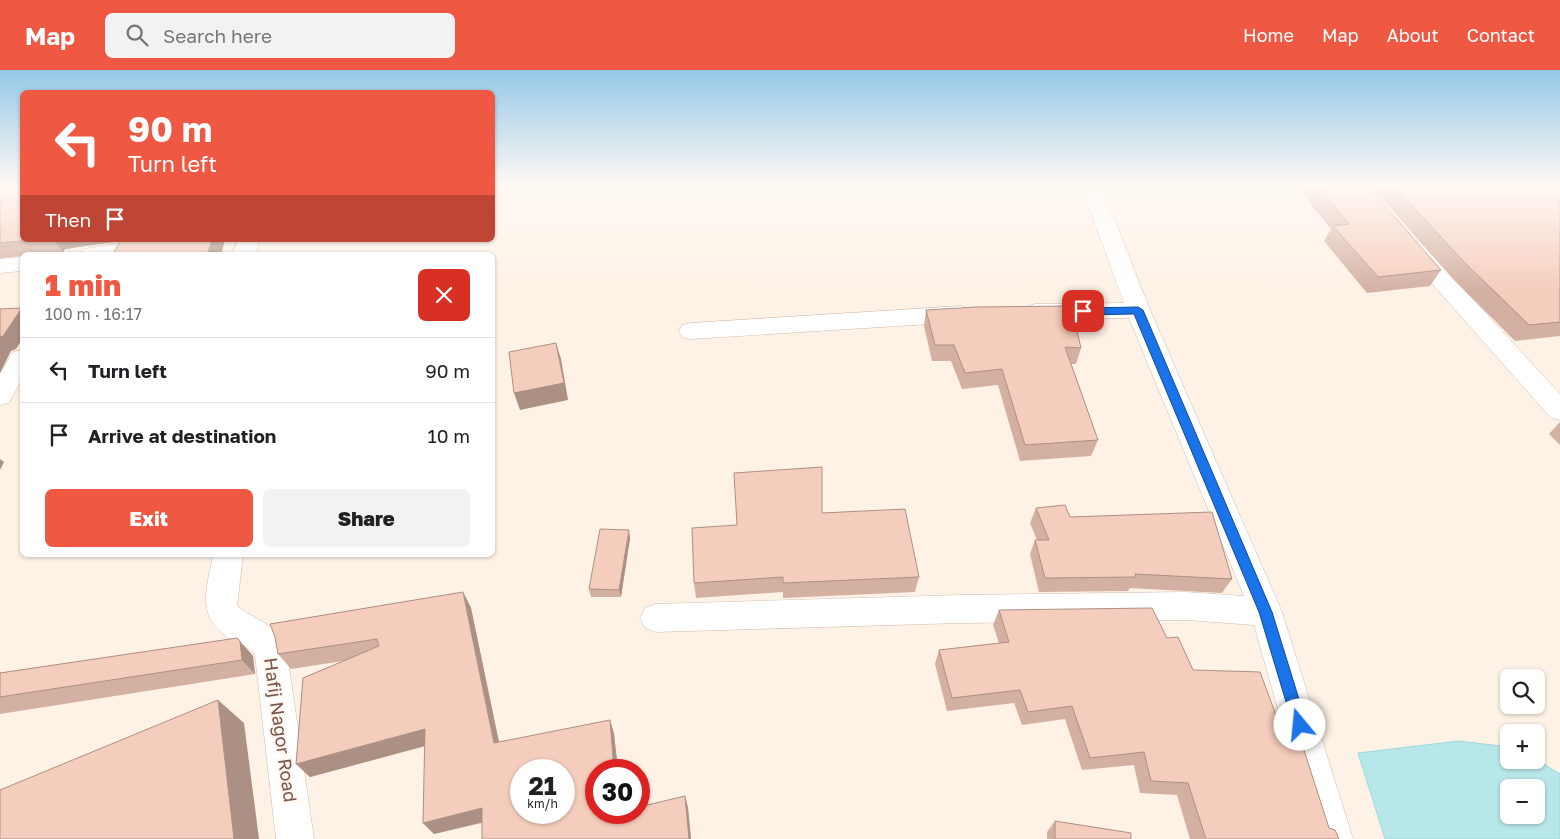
<!DOCTYPE html>
<meta charset="utf-8">
<style>
:root{--surface:#fff;--page:#f2f2f2;--text:#202124;--muted:#757577;--line:#e0e0e0;--accent:#ef5843}
body{margin:0;font-family:"Golos Text",sans-serif;background:var(--page);color:var(--text);height:100vh;display:flex;flex-direction:column;font-size:19px;white-space:nowrap}
*{box-sizing:border-box;margin:0}
p{font-size:16px;color:var(--muted)}
.icon{flex:none;width:28px;height:28px;fill:none;stroke:currentColor;stroke-width:2;stroke-linecap:round;stroke-linejoin:round}
.map{position:relative;flex:1;overflow:hidden}
.details{position:absolute;left:20px;top:182px;width:475px;height:305px;display:flex;flex-direction:column;background:var(--surface);border-radius:8px;box-shadow:0 1px 4px #0004}
.details>*{flex:none}
.banner{position:absolute;left:20px;top:20px;width:475px;height:152px;border-radius:8px;box-shadow:0 1px 4px #0004;background:#ef5843;color:#fff;overflow:hidden}
.controls{position:absolute;left:1500px;top:599px;display:grid;gap:10px}
.controls a{display:grid;place-items:center;width:45px;height:45px;border-radius:8px;background:var(--surface);box-shadow:0 1px 4px #0004;font-size:25px}
.speed{position:absolute;left:510px;top:689px;display:flex;gap:10px;font-size:25px;font-weight:700;text-align:center}
.speed>*{display:grid;place-content:center;width:65px;height:65px;border-radius:50%;background:var(--surface);box-shadow:0 1px 4px #0004;line-height:1}
.speed small{font-size:12px;font-weight:400}
.speed .limit{border:8px solid #d22;background:#fff;color:#111}
.pin{position:absolute;display:grid;place-items:center;width:42px;height:42px;color:#fff;margin:-21px;border-radius:10px;box-shadow:0 2px 8px #0006}
.me{position:absolute;width:55px;margin:-28px;rotate:343deg;stroke-linejoin:round;filter:drop-shadow(0 0 4px #0008)}
.turn{display:flex;align-items:center;gap:18px;height:105px;padding:0 25px;font-size:22px}
.turn .icon{width:65px;height:65px;stroke-width:2.5}
.turn b{display:block;font-size:35px;line-height:42px}
.then{display:flex;align-items:center;height:48px;padding:0 25px;background:#0003;gap:10px;font-size:19px}
.round{display:grid;place-items:center;flex:none;width:52px;height:52px;border-radius:8px;background:var(--page)}
.summary{display:flex;align-items:center;justify-content:space-between;height:85px;padding:0 25px}
h1{font-size:30px;font-weight:800;line-height:38px;color:var(--accent)}
.primary-button{display:flex;gap:10px;margin-top:auto;padding:10px 25px}
.primary-button a{flex:1;height:58px;border-radius:8px;background:var(--accent);color:#fff;font-size:20px;font-weight:800;line-height:58px;text-align:center}
.primary-button a+a{background:var(--page);color:var(--text)}
ul{padding:0;list-style:none}
li{display:flex;align-items:center;gap:15px;height:65px;padding:0 25px;border-top:1px solid var(--line)}
li div{flex:1}
li b{display:block;font-size:19px}
li em{font-style:normal}
header{display:flex;align-items:center;gap:30px;box-sizing:border-box;height:70px;padding:0 25px;background:var(--accent);color:#fff}
header strong{font-size:24px}
nav{display:flex;gap:28px;margin-inline-start:auto;font-size:18px}
.search{width:350px;height:45px;background:var(--page);display:flex;align-items:center;gap:12px;box-sizing:border-box;padding:0 18px;border-radius:8px;color:var(--muted);font-size:19px}
.map>svg:first-child{display:block}
.water{fill:#b8e7e9;stroke:#9ed8dc;fill-rule:evenodd}
.lines{fill:none;stroke-linecap:round;stroke-linejoin:round}
.street-casing{stroke:#d3baad;stroke-width:1}
.street{fill:#fff;fill-rule:evenodd}
.wall{fill:#d3b0a2;fill-rule:evenodd}
.shaded-wall{fill:#ac9084}
.building{fill:#f5cdbc;stroke:#ac9084;fill-rule:evenodd}
.route{fill:#1a73e8;stroke:#114b97}
.labels{text-anchor:middle;stroke-width:4;stroke-linejoin:round;paint-order:stroke}
.near-street-label{font-size:18px;fill:#795548;stroke:#fff6ee}
</style>
<header>
<strong>Map</strong>
<div class="search"><svg class="icon" aria-label="search" viewBox="0 0 24 24"><circle cx="10" cy="10" r="6"/><path d="M15 15l6 6"/></svg>Search here</div>
<nav><a>Home</a><a>Map</a><a>About</a><a>Contact</a></nav>
</header>
<div class="map">
<svg width="1560" height="769" viewBox="0 0 1560 769">
<rect width="100%" height="100%" fill="#fef2e6"/>
<path class="water" d="M 1459,671 L 1509,677 L 1509,690 L 1536,689 L 1560,704 L 1560,769 L 1385,769 L 1358,683 ZM 1509,718 L 1536,718 L 1536,745 L 1509,745 Z"/>
<g class="lines">
<g class="street-casing">
<g id="street">
<polygon points="1081,115 1101,115 1150,240 1282,542 1353,769 1315,769 1254,555 1186,550 961,553 656,562 645,558 640,548 645,538 656,534 961,525 1186,522 1244,526 1129,248 1035,250 1027,247 1023,242 1027,237 1035,234 1124,233"/>
<polygon points="144,170 197,170 194,175 186,176 132,185 79,185 82,180 90,178"/>
<polygon points="238,170 260,170 254,185 232,185"/>
<polygon points="1412,170 1420,172 1560,324 1560,350 1551,348 1404,182 1401,177 1404,172"/>
<polygon points="22,187 22,201 0,203 0,189"/>
<polygon points="962,236 970,239 974,244 970,249 962,252 691,269 682,267 679,261 682,255 691,253"/>
<polygon points="22,280 22,309 9,333 0,335 0,304 13,282"/>
<path d="M 213,485 L 243,485 L 237,536 C 249,546 267,552 275,561 C 281,567 284,576 287,583 L 314,769 L 276,769 L 255,585 C 248,576 238,574 229,568 C 195,546 207,519 213,485 Z"/>
</g>
</g>
<use href="#street" class="street"/>
</g>
<g class="wall">
<polygon points="0,115 22,170 126,170 65,179 63,182 22,185 22,186 0,188"/>
<polygon points="1295,115 1367,115 1441,200 1430,216 1367,223 1324,171 1331,159"/>
<polygon points="1370,115 1560,115 1560,266 1515,271 1453,209"/>
<polygon points="926,240 1081,278 1076,294 1071,294 1098,370 1091,386 1020,391 998,315 962,319 951,291 932,291 924,256"/>
<polygon points="1560,352 1560,375 1549,364"/>
<polygon points="1036,438 1070,447 1232,509 1222,523 1130,518 1128,521 1039,522 1030,484 1035,470 1037,470 1030,453"/>
<polygon points="822,443 919,507 915,522 783,528 783,522 696,528 694,513 737,455"/>
<polygon points="630,468 621,527 591,527 589,519"/>
<path d="M 463,522 L 471,538 L 499,672 L 610,650 L 614,664 L 618,700 L 596,700 L 596,742 L 639,742 L 639,737 L 685,726 L 688,738 L 691,769 L 482,769 L 482,753 L 434,764 L 423,753 L 425,676 L 310,707 L 296,694 L 303,608 L 343,591 L 291,599 L 278,584 L 275,567 L 270,554 ZM 521,700 L 564,700 L 564,742 L 521,742 Z"/>
<polygon points="999,540 1167,568 1193,600 1277,648 1329,758 1339,769 1190,769 1177,725 1140,723 1134,695 1082,700 1065,649 1022,655 1014,633 947,641 935,594 939,580 999,573 993,555"/>
<polygon points="237,568 253,586 255,604 0,644 0,603"/>
<polygon points="1055,751 1131,769 1047,769 1047,762"/>
</g>
<g class="shaded-wall">
<polygon points="54,170 126,170 65,179 63,182"/>
<polygon points="212,170 225,170 221,185 207,185"/>
<polygon points="22,238 22,269 16,279 11,281 0,303 0,267"/>
<polygon points="556,273 561,289 568,330 520,340 514,323"/>
<polygon points="0,389 4,392 0,400"/>
<polygon points="629,460 630,468 621,527 619,520"/>
<polygon points="463,522 471,538 502,687 494,673"/>
<polygon points="237,568 253,586 255,604 242,590"/>
<polygon points="218,630 244,653 259,769 234,769"/>
<polygon points="610,650 614,664 618,700 614,700"/>
<polygon points="425,659 436,673 310,707 296,694"/>
<polygon points="685,726 688,738 691,769 689,769"/>
<polygon points="482,738 491,750 434,764 423,753"/>
</g>
<g class="building">
<polygon points="0,115 22,115 22,170 32,170 0,173"/>
<polygon points="1316,115 1367,115 1441,200 1378,207 1333,156 1349,154"/>
<polygon points="1393,115 1559,115 1560,116 1560,252 1529,255 1465,193"/>
<polygon points="132,170 212,170 207,185 112,185 120,172"/>
<polygon points="1071,236 1081,278 1065,277 1098,370 1025,375 1002,299 965,303 954,275 935,275 926,240 976,237"/>
<polygon points="22,238 3,266 0,267 0,239"/>
<polygon points="556,273 564,313 514,323 509,282"/>
<polygon points="822,397 822,443 905,439 919,507 783,513 783,507 694,513 692,458 737,455 734,403"/>
<polygon points="1065,435 1070,447 1212,442 1232,509 1135,504 1136,507 1045,508 1035,470 1049,470 1036,438"/>
<polygon points="600,459 629,460 619,520 589,519"/>
<path d="M 463,522 L 494,673 L 610,650 L 614,700 L 596,700 L 596,742 L 639,742 L 639,737 L 685,726 L 689,769 L 482,769 L 482,738 L 423,753 L 425,659 L 296,694 L 303,608 L 379,576 L 377,569 L 278,584 L 275,567 L 270,554 ZM 521,700 L 564,700 L 564,742 L 521,742 Z"/>
<polygon points="1152,538 1167,568 1178,567 1193,600 1260,602 1277,648 1294,649 1329,758 1335,760 1339,769 1206,769 1188,713 1151,711 1144,682 1090,688 1072,636 1028,642 1020,620 952,628 939,580 1009,572 999,540"/>
<polygon points="237,568 240,571 242,590 0,627 0,603"/>
<polygon points="218,630 234,769 0,769 0,720"/>
<polygon points="1055,751 1131,763 1131,769 1055,769"/>
</g>
<linearGradient id="sky" x2="0" y2="1"><stop stop-color="#95c8e8"/><stop offset="0.52" stop-color="#fff9f4"/><stop offset="1" stop-color="#fff9f4" stop-opacity="0"/></linearGradient>
<rect width="1560" height="222" fill="url(#sky)"/>
<polygon class="route" points="1138,237 1143,240 1272,542 1307,655 1305,660 1300,662 1295,660 1293,655 1259,542 1134,244 1083,245 1078,241 1083,238"/>
<g class="labels">
<g class="near-street-label">
<text transform="translate(280 660) rotate(82)" y="6">Hafij Nagor Road</text>
</g>
</g>
</svg>
<div class="controls">
<a><svg class="icon" aria-label="search" viewBox="0 0 24 24"><circle cx="10" cy="10" r="6"/><path d="M15 15l6 6"/></svg></a>
<a>+</a>
<a>−</a>
</div>
<div class="speed"><div>21<small>km/h</small></div><div class="limit">30</div></div>
<div class="pin" style="left:1083px;top:241px;background:#d93025"><svg class="icon" aria-label="arrive" viewBox="0 0 24 24"><path d="M6 21V4h12l-3 4 3 4H6"/></svg></div>
<svg class="me" style="left:1300px;top:655px" viewBox="-20 -20 40 40"><circle r="19" fill="#fff"/><path d="M0-13L10 11 0 6-10 11z" fill="#1a73e8"/></svg>
<div class="banner">
<div class="turn"><svg class="icon" aria-label="left" viewBox="0 0 24 24"><path d="M17 20v-9H6M10 6l-5 5 5 5"/></svg><div><b>90 m</b>Turn left</div></div>
<div class="then">Then<svg class="icon" aria-label="arrive" viewBox="0 0 24 24"><path d="M6 21V4h12l-3 4 3 4H6"/></svg></div>
</div>
<section class="details">
<div class="summary"><div><h1>1 min</h1><p>100 m · 16:17</p></div><a class="round" style="background:#d93025;color:#fff"><svg class="icon" aria-label="close" viewBox="0 0 24 24"><path d="M6 6l12 12M18 6L6 18"/></svg></a></div>
<ul>
<li><svg class="icon" aria-label="left" viewBox="0 0 24 24"><path d="M17 20v-9H6M10 6l-5 5 5 5"/></svg><div><b>Turn left</b></div><em>90 m</em></li>
<li><svg class="icon" aria-label="arrive" viewBox="0 0 24 24"><path d="M6 21V4h12l-3 4 3 4H6"/></svg><div><b>Arrive at destination</b></div><em>10 m</em></li>
</ul>
<div class="primary-button"><a>Exit</a><a>Share</a></div>
</section>
</div>
